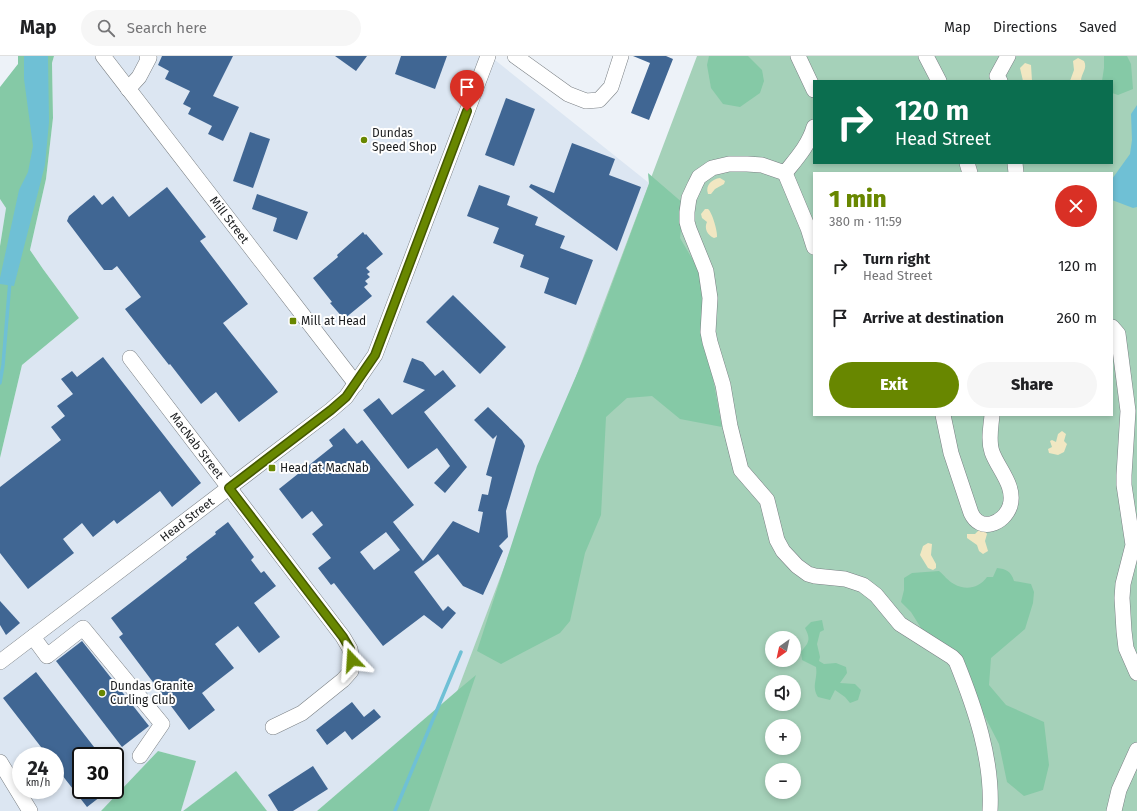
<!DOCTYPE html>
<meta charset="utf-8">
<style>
:root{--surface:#fff;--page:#f6f6f6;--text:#202124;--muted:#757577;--line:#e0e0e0;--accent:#688700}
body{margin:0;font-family:"Fira Sans",sans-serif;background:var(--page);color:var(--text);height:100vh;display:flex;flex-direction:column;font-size:15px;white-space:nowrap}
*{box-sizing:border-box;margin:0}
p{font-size:13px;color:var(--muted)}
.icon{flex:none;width:22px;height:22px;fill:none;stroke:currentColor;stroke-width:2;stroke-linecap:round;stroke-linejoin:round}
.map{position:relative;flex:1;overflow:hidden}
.drawer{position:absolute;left:813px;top:116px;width:300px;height:244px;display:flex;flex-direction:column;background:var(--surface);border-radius:0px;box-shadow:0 2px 6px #0003}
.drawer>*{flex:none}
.guide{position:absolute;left:813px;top:24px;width:300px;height:84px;border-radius:0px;box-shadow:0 2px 6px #0003;background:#0b6e4f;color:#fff;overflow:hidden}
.needle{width:26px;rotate:213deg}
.fabs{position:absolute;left:765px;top:575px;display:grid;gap:8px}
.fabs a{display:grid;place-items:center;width:36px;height:36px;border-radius:50%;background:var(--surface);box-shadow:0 2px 6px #0003;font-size:20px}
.speed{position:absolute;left:12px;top:691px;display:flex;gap:8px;font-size:20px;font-weight:700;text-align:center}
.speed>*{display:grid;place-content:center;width:52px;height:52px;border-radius:50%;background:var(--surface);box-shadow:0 2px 6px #0003;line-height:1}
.speed small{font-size:10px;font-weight:400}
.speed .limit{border:2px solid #111;border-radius:6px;background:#fff;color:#111}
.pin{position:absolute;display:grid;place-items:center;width:34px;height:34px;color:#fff;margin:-41px -17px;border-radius:50% 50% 50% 0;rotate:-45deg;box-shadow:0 0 4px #0007}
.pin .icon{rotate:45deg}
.me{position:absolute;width:44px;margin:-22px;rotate:340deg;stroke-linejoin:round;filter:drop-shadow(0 0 3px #0008)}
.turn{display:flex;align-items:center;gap:14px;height:84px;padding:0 16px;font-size:18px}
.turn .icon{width:52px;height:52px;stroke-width:2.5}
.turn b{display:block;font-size:28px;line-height:34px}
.round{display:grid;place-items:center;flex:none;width:42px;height:42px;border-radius:21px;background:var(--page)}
.head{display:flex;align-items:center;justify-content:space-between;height:68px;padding:0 16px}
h1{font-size:24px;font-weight:800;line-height:30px;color:var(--accent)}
.action{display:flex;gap:8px;margin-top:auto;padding:8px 16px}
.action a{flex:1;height:46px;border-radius:24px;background:var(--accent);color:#fff;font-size:16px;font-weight:800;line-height:46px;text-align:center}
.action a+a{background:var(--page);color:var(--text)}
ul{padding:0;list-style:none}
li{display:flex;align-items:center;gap:12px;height:52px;padding:0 16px}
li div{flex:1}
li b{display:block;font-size:15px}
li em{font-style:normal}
header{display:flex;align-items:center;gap:24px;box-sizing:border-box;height:56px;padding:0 20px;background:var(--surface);border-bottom:1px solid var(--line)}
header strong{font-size:19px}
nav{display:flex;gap:22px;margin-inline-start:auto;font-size:14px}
.search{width:280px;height:36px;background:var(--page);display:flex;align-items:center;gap:10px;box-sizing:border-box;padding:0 14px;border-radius:22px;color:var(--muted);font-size:15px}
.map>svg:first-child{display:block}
.built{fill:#dce6f2;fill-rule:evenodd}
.green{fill:#a5d1b9;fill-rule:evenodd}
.forest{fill:#85c9a6}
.sand{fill:#f1e7c2}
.water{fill:#6fc0d5}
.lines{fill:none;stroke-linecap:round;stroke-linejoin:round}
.stream{stroke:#6fc0d5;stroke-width:3.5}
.building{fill:#406693;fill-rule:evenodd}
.minor-casing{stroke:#7b8085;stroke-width:16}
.minor{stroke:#fff;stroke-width:15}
.route-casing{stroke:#445800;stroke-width:10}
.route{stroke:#688700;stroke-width:7}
.poi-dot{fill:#688700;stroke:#fefefe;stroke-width:1.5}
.labels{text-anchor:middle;stroke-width:4;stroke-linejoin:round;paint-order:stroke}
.poi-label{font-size:12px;fill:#1a1c1e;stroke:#fefefe;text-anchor:start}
.street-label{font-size:12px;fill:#1a1c1e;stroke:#fefefe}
</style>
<header>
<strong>Map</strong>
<div class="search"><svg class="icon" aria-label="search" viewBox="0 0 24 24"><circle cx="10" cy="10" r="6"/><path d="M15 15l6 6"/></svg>Search here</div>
<nav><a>Map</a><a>Directions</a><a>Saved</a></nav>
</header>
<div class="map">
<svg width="1137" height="755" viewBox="0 0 1137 755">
<rect width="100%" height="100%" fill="#edf2f8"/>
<g class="built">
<path d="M 54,0 L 490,0 L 649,127 L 458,634 L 317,755 L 267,755 L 236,716 L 183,755 L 181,755 L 195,705 L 158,695 L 101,755 L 0,755 L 0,402 L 22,309 L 79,262 L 43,213 L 30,194 L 46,123 L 53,62 L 52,7 ZM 21,700 L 55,700 L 55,734 L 21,734 ZM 81,700 L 115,700 L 115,734 L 81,734 Z"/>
<polygon points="0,143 6,152 0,190"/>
</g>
<path class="green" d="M 697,0 L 1137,0 L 1137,755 L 412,755 ZM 814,25 L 1112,25 L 1112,107 L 814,107 ZM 814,117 L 1112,117 L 1112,359 L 814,359 ZM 772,582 L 794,582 L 794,604 L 772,604 ZM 772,626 L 794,626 L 794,648 L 772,648 ZM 772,670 L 794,670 L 794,692 L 772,692 ZM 772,714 L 794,714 L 794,736 L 772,736 Z"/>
<g class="forest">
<polygon points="18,0 54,0 52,7 53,62 46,123 30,194 43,213 79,262 22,309 0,402 0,190 6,152 0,143 0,31 18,8"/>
<polygon points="709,0 748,0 762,14 764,25 760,37 740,51 723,48 711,32 707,9"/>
<polygon points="1104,0 1127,0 1131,8 1133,33 1118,39 1112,37 1112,25 1102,25 1104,12"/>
<polygon points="648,117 684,148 680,182 700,216 704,275 722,371 680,363 652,340 627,342 606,361 601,459 585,497 570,565 560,577 501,608 477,595 537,410 589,290 649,128"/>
<path d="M 997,512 C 1006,513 1011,515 1014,525 L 1031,528 L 1034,536 L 1033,547 L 1025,573 L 991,602 L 989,629 L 1006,649 L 1044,666 L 1049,709 L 1043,734 L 1024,740 L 1007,726 L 999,688 L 962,616 L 926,580 L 911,556 L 901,546 L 904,534 L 904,522 L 912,517 L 939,515 C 944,519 948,525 954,528 C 966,535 979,532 987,521 L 993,521 Z"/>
<path d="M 822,564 L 824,574 L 820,576 L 817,588 L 820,601 L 819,605 L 824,608 L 836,607 L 846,611 L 847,617 L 840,627 L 855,628 L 861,634 L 858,644 L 850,647 L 845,641 L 835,634 L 830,644 L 818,641 C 811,630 818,623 816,611 L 802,604 L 801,596 C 809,586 811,584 805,572 L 811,566 Z"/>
<polygon points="476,619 429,755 317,755 458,634"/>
<polygon points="158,695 196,705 181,755 101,755"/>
<polygon points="236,715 267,755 183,755"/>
</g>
<g class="sand">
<path d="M 1078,2 L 1084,5 C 1088,13 1081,17 1081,25 L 1070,25 L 1074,14 L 1073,5 Z"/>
<polygon points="1025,7 1031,9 1032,25 1023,25 1020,12"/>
<path d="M 720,122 L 725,125 L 724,128 L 715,133 L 711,138 L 708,138 C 705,129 712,123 720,122 Z"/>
<path d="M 705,153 L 708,153 C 712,156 718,176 717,181 L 714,182 C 707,179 704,172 707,166 L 702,162 L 701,158 Z"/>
<polygon points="1062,375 1066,378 1064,385 1067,388 1064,396 1058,399 1049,397 1048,393 1052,391 1050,385 1052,384 1056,386 1058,378"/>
<polygon points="979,474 985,475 987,478 985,485 988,495 983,498 979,495 977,489 967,482 967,478 975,478"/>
<polygon points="928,487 932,488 931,499 936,508 936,512 933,514 928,512 920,499 923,490"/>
</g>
<g class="water">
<polygon points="24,0 48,0 49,66 45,109 14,230 0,228 0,222 19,134 28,116 33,90 24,23"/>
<polygon points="1137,49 1137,151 1133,152 1112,144 1112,123 1130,98 1132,84 1131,58"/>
</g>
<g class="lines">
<g class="stream">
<polyline points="0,327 3,309 10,225"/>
<polyline points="395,755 461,596"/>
</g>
</g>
<g class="building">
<polygon points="162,0 233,0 213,40 239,51 223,85 208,78 212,70 188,58 191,52 183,48 190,35 165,23 169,15 158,9"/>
<polygon points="335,0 367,0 356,15"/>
<polygon points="401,0 447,0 435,33 395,18"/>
<polygon points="633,0 666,0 673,3 649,64 631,57 650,7"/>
<polygon points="506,42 535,53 514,110 485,99"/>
<polygon points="250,76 270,83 253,132 233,125"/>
<polygon points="572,87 615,103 609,119 641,131 617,195 529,131 531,128 554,137"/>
<polygon points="479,129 510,140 507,149 538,161 535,169 565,180 560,192 593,204 576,249 544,237 549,222 520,211 524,199 493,187 499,172 467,160"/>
<polygon points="167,131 206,181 200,185 248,248 223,267 278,336 239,366 216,336 201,348 170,308 169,309 125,253 141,241 117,210 112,214 104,214 67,165 69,160 94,139 102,149 113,140 129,161"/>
<polygon points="257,138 308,156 297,184 273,175 277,162 252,153"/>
<polygon points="363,176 365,179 366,178 383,198 366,212 370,216 367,218 370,221 365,225 368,228 364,231 372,240 344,263 330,247 332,246 313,222 338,201 337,199"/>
<polygon points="453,239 506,291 480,318 426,266"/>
<polygon points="103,301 201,427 172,451 160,435 117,468 114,464 93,481 82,467 63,483 74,497 28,533 0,497 0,431 61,384 51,371 65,360 57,350 73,338 61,323 72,315 77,321"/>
<polygon points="412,302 423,306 435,320 443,314 456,330 424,356 467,411 445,437 434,427 450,410 437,392 408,413 363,354 379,342 392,359 425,334 403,326"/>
<path d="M 488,351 L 522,384 L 525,390 L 506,455 L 508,481 L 499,490 L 503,495 L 483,539 L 463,530 L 438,498 L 414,516 L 443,555 L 448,550 L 456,557 L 442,573 L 424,559 L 383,590 L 334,527 L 331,529 L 318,512 L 331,502 L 312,478 L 323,469 L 312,455 L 302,463 L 279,433 L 333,390 L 329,384 L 344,372 L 357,388 L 362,384 L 414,449 L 393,466 L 423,505 L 453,465 L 479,477 L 483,456 L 478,455 L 482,438 L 488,439 L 492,421 L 486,419 L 497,379 L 493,383 L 474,364 ZM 386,476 L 400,494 L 374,514 L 360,496 Z"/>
<polygon points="228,466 254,501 251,504 261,517 264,515 276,530 254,547 280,581 259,597 238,570 215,588 234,612 202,637 215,654 189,674 119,581 123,578 111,562 187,503 186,501 216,478 215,476"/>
<polygon points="0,545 20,567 6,579 0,569"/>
<polygon points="82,585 149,670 122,691 56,605"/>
<polygon points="36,616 101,700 81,700 81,734 109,734 87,751 55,710 55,700 48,700 3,642"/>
<polygon points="352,646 364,661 374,653 381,661 352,684 345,675 327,689 316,674"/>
<polygon points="313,710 328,733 293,755 278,755 268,739"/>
</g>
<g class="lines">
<g class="minor-casing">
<g id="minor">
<path id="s1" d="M 103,0 L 356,328"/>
<polyline points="515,0 568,38 586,45 599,44 611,31 621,0"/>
<polyline points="798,0 814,34"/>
<polyline points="926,0 939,25"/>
<polyline points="1000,25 997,20 1008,0"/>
<polyline points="128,33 139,21 149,2 147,0"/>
<path d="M 814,71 C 809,89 796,103 785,117 L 762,109 L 747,108 L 729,108 L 712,112 L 699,121 L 695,129 L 689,142 L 687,156 L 687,166 L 689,173 L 706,215 L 710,242 L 708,276 L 710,286 L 723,329 L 730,370 L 741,414 L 767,444 L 777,484 L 783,495 L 797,510 L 808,518 L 815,520 L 845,523 L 863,529 L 876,539 L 900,568 L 952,601 L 956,605 C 975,652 993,704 990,755"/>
<polyline points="967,107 970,117"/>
<polyline points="1015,107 1016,117"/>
<polyline points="785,117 808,172 814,191"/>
<polyline points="1112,271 1118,278 1128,355 1124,419 1124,429 1133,489 1123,528 1122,542 1124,575 1126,592 1137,617"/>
<path id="s2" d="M 130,302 L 343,581 L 350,593 L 352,604 L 351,615 L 343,624 L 302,657 L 273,671"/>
<path d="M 943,359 L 951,397 L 971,457 C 980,477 1004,468 1010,450 C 1016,430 998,413 992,396 C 988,384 991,371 992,359"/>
<polyline points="33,581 47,600 83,572 162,668 140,700"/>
<path id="s3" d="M 0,606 L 331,354 L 346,341 L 375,299 L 488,0"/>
<polyline points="0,706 30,755"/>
<polyline points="1114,755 1119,734 1137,694"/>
</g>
</g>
<use href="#minor" class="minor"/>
</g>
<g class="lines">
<g class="route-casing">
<polyline id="route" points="352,604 350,593 343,581 229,432 331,354 346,341 375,299 467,55"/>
</g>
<use href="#route" class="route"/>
</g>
<g class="poi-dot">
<circle cx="364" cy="84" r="4"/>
<rect x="289" y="261" width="8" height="8" rx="2"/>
<rect x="268" y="408" width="8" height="8" rx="2"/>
<circle cx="102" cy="637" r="4"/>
</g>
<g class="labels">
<g class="poi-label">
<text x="372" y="81">Dundas<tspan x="372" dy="14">Speed Shop</tspan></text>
<text x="301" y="269">Mill at Head</text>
<text x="280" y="416">Head at MacNab</text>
<text x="110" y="634">Dundas Granite<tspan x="110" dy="14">Curling Club</tspan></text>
</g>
<g class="street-label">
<text dy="4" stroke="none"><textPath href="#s1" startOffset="207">Mill Street</textPath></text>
<text dy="4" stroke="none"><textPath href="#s2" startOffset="110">MacNab Street</textPath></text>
<text dy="4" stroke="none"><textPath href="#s3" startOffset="235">Head Street</textPath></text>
</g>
</g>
</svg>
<div class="fabs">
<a><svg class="needle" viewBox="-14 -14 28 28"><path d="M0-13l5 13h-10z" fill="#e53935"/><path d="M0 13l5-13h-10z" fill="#757577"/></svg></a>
<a><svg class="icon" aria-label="sound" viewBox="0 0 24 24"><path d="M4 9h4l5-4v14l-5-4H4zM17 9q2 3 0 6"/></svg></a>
<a>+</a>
<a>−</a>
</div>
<div class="speed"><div>24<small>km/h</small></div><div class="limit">30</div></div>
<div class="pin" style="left:467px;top:55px;background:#d93025"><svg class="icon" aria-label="arrive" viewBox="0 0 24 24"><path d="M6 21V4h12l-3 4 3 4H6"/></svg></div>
<svg class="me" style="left:352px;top:604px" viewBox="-20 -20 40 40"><path d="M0-17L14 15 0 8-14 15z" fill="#688700" stroke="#fff" stroke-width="4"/></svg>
<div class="guide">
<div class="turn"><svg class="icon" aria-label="right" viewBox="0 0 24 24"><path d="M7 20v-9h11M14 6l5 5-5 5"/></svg><div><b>120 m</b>Head Street</div></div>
</div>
<section class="drawer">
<div class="head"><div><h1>1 min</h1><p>380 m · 11:59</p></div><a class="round" style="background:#d93025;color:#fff"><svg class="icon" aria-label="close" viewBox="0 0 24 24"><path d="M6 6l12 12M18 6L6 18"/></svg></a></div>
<ul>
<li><svg class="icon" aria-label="right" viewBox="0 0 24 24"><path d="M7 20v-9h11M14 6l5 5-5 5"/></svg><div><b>Turn right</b><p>Head Street</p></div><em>120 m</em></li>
<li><svg class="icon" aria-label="arrive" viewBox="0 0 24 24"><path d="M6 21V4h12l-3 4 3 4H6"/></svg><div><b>Arrive at destination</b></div><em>260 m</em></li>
</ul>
<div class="action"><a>Exit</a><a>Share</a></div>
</section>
</div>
